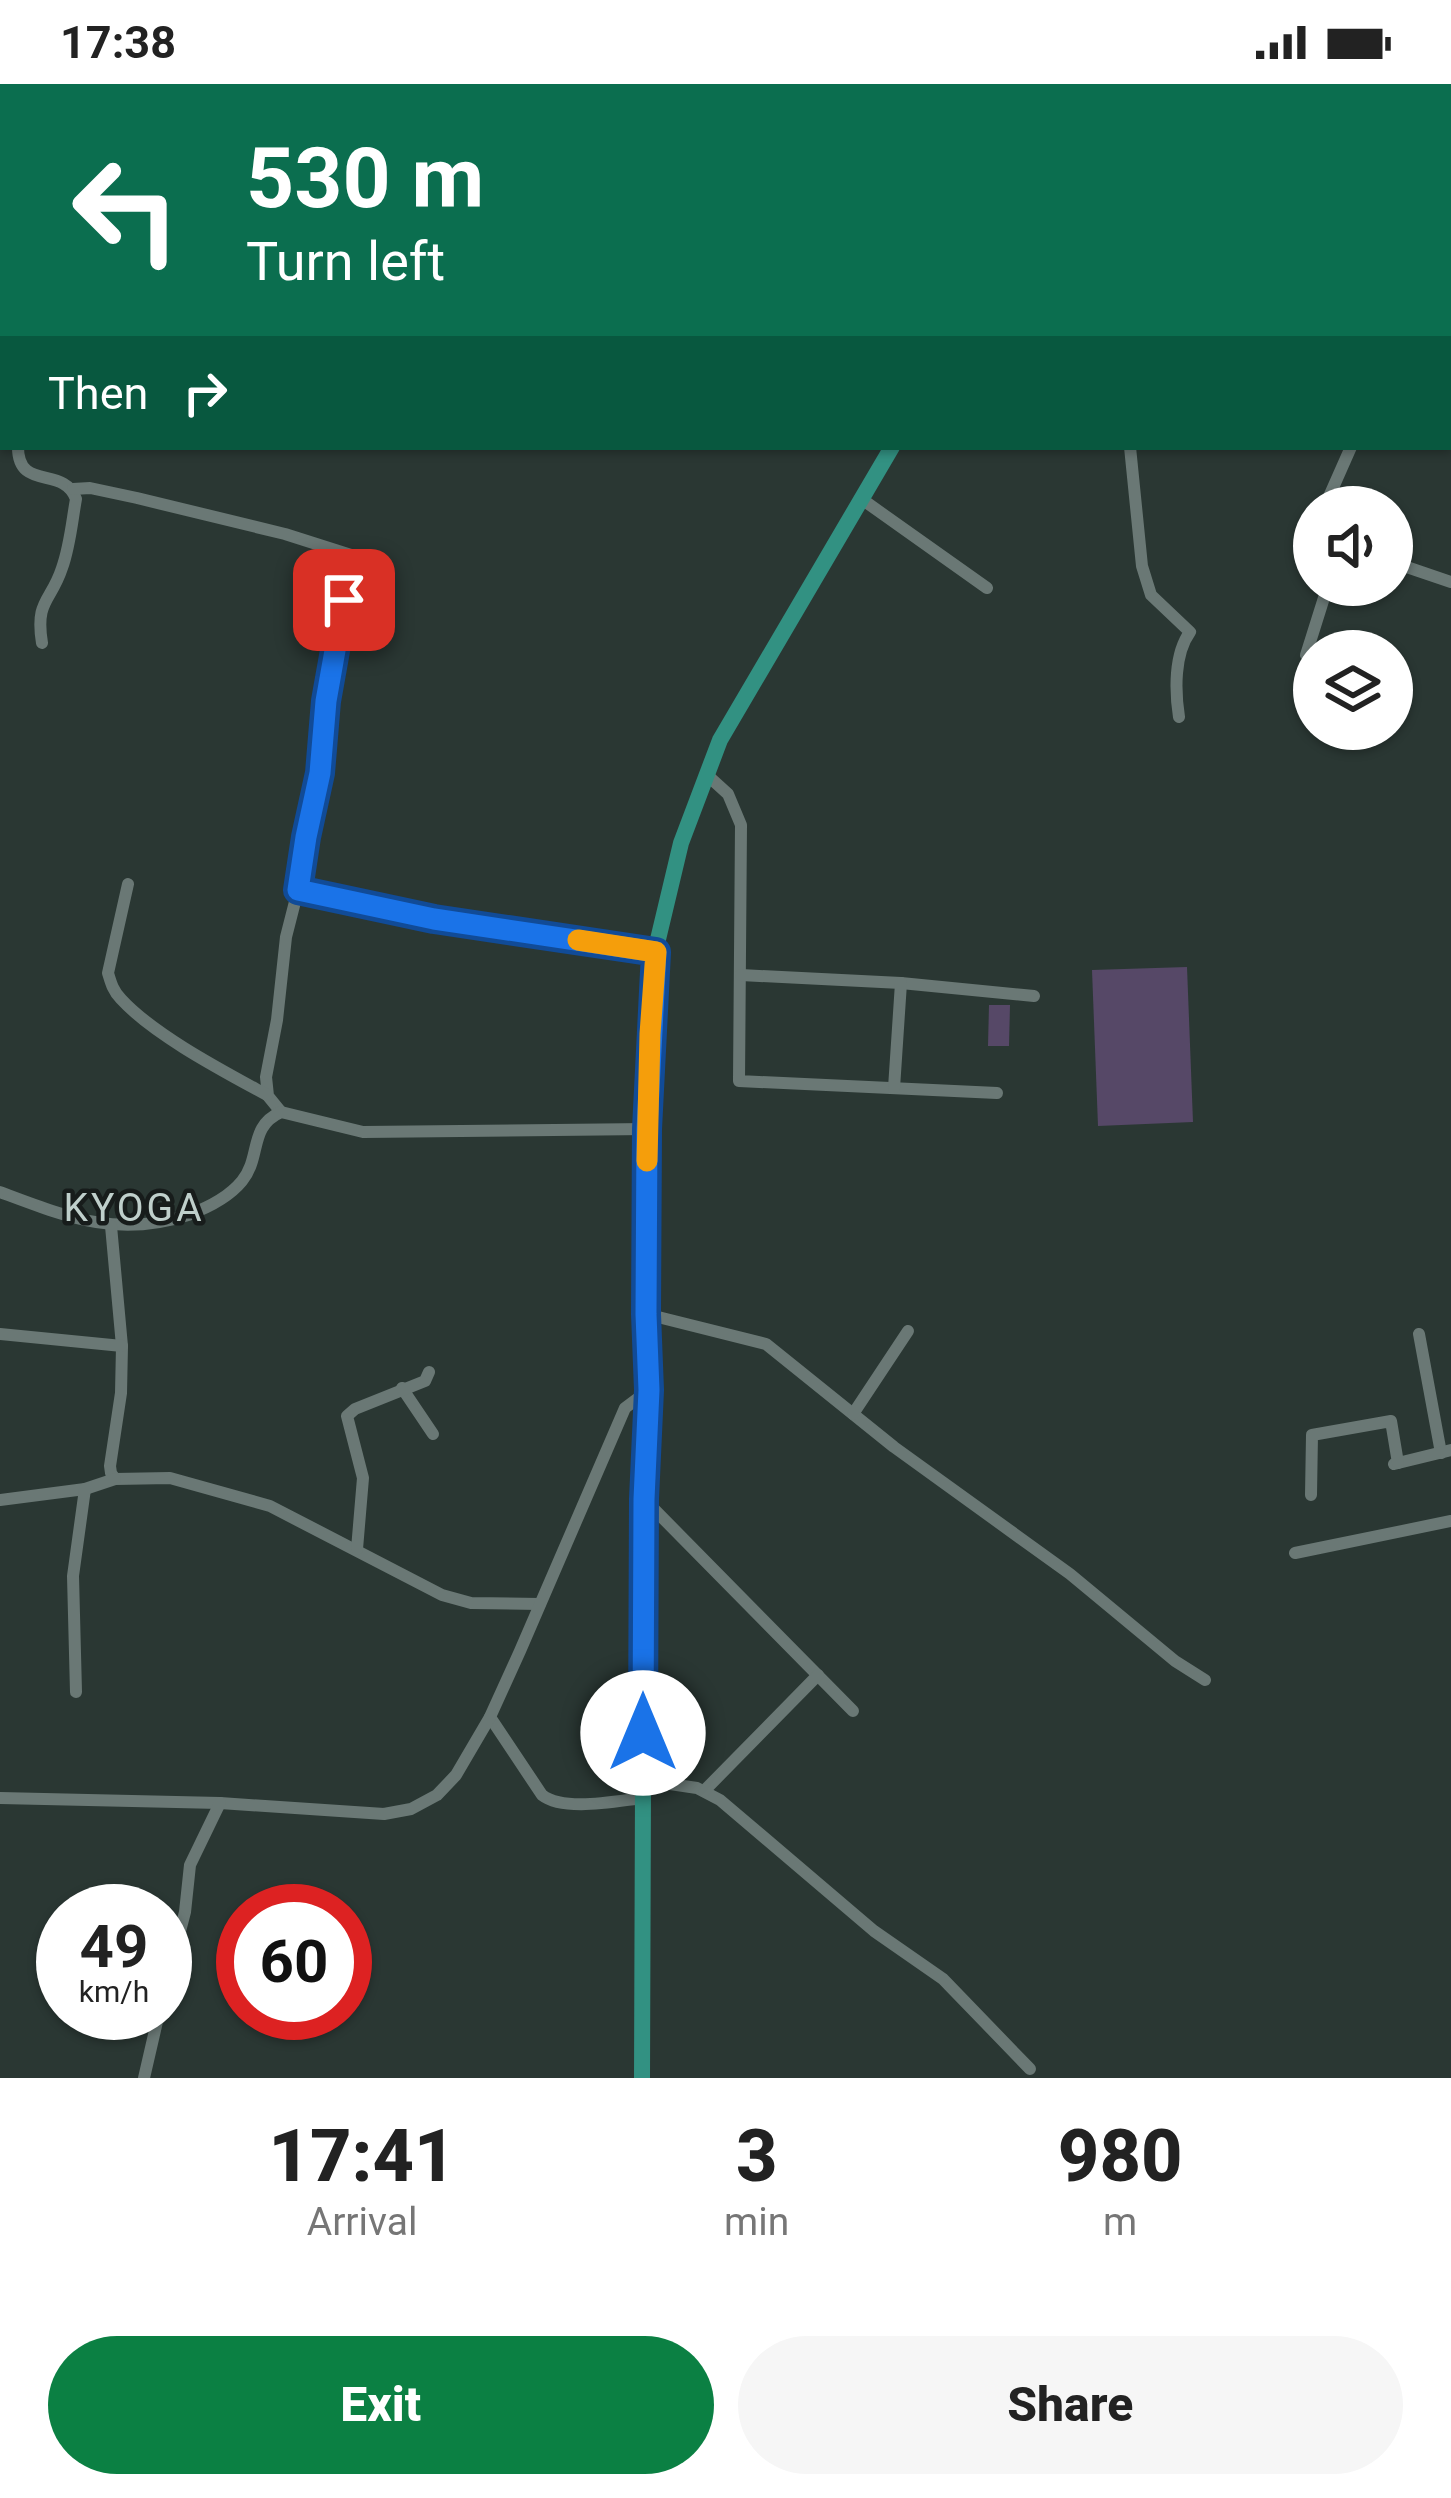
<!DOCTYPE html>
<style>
:root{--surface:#fff;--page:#f6f6f6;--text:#222;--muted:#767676;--accent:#0b8043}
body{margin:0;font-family:Roboto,sans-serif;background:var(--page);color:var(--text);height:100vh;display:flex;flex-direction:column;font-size:45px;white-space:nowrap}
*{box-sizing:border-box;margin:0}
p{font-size:39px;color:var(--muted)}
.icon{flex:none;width:66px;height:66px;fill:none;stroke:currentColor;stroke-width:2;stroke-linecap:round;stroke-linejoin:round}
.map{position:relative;height:1994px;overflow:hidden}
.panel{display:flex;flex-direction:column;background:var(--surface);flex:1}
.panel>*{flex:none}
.guide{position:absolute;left:0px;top:0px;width:1452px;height:366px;box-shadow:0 3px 9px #0004;background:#0b6e4f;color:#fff;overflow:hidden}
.buttons{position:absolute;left:1293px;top:402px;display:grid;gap:24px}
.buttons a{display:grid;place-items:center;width:120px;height:120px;border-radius:50%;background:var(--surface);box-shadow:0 3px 9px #0004;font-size:60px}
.speed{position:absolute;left:36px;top:1800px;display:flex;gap:24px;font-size:60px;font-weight:700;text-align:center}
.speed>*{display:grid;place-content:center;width:156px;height:156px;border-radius:50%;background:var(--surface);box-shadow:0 3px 9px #0004;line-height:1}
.speed small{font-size:30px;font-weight:400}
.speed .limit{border:18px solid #d22;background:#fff;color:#111}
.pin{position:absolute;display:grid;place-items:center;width:102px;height:102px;color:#fff;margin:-51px;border-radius:24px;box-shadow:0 6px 18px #0006}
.me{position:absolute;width:132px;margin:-66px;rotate:0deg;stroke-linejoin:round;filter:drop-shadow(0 0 9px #0008)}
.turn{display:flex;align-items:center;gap:42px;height:252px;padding:0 48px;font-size:54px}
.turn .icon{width:156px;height:156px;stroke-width:2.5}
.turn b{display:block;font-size:84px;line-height:102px}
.then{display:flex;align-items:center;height:114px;padding:0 48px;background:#0003;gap:24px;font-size:45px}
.eta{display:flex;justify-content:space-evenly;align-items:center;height:204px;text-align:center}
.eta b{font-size:72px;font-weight:800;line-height:84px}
.action{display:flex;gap:24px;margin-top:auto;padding:24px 48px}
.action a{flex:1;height:138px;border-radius:72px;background:var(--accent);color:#fff;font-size:48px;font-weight:800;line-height:138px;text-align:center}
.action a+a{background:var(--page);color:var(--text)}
.status{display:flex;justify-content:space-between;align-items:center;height:84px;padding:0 60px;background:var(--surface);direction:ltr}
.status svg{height:33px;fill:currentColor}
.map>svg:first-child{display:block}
.green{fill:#564867}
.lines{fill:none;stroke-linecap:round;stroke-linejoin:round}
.minor{stroke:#6a7875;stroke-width:12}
.major{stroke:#329182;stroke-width:16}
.route-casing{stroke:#114b97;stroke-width:30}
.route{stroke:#1a73e8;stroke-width:21}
.slow{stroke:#f59e0b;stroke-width:21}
.labels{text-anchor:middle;stroke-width:9;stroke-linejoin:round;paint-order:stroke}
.quarter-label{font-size:39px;letter-spacing:3px;fill:#bfcfcb;stroke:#171c1b}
</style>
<div class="status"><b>17:38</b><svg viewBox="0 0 49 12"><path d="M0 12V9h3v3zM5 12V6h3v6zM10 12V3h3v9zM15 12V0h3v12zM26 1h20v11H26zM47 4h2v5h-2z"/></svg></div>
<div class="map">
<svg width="1451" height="1994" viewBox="0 0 1451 1994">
<rect width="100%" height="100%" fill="#2a3733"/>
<g class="green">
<polygon points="1187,883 1193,1038 1098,1042 1092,886"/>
<polygon points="989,921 1010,921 1009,962 988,962"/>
</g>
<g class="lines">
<g class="minor">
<polyline points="730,0 738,3"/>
<polyline points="1098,0 1099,3"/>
<polyline points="330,3 333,0"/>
<polyline points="949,3 951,0"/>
<polyline points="1317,3 1319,0"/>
<polyline points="0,272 3,270"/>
<polyline points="0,303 3,306"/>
<polyline points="1449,317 1451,318"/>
<path d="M 18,363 C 18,408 64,381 76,415 C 72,437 70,462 62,484 C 51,518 35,516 42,559"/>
<path d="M 1130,363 L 1142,482 L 1151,511 L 1190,548 C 1174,570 1175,607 1179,633"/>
<polyline points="73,405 90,404 137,414 285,450 351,471 326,617 320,689 306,753 298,806 286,853 277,936 266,993 268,1012 281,1028"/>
<polyline points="863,416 987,504"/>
<polyline points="1330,423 1328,415 1351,363"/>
<polyline points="1392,478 1451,498"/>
<polyline points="1306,571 1328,501"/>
<polyline points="706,690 728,710 741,741 739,997 997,1009"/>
<path d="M 128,800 L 108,889 C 111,899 113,907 121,915 C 154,951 223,987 267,1011"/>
<polyline points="298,806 434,835 655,868"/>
<polyline points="741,891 901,899 1034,912"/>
<polyline points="894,1004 901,899"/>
<path d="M 0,1108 C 67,1133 117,1154 188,1131 C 207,1124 229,1113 242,1097 C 262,1072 248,1043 281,1028 L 363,1048 L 647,1045"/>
<polyline points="111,1142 122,1262 121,1309 110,1382 111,1389 115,1395 170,1394 270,1422 442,1511 471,1519 540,1520"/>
<polyline points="646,1230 766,1260 894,1363 1070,1490 1175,1577 1205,1596"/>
<polyline points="0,1250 122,1262"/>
<polyline points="1419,1250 1441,1369"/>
<polyline points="402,1304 433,1350"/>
<polyline points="853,1330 908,1247"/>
<polyline points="1394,1380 1451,1366"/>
<polyline points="1311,1411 1312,1351 1391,1337 1398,1379"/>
<polyline points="644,1415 853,1627"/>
<polyline points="0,1416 85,1405 115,1395"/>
<polyline points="357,1465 363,1394 347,1332 355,1325 425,1297 429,1288"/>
<polyline points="1295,1469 1451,1437"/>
<polyline points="76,1608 73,1492 85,1405"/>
<path d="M 490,1633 L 542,1711 C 564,1728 616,1717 643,1714"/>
<polyline points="643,1696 697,1704 720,1716 874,1847 943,1895 1030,1985"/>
<polyline points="704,1707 818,1591"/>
<polyline points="0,1714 220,1719 384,1730 411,1725 437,1711 456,1691 490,1633 520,1567 625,1324 649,1306"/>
<polyline points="165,1905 185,1828 190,1781 220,1719"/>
<polyline points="144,1994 159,1929"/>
</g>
<g class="major">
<polyline points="1024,0 1024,3"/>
<polyline points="642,1994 644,1415 649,1306 646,1230 647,1045 655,868 681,759 720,656 892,363"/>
</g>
</g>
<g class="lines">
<g class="route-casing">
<polyline id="route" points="344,516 326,617 320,689 306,753 298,806 434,835 656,868 647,1045 646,1230 649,1306 644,1415 643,1649"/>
</g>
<use href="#route" class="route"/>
<polyline class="slow" points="578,856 656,868 650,950 647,1077"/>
</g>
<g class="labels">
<g class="quarter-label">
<text x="134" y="1137">KYOGA</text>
</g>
</g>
</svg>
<div class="buttons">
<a><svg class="icon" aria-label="sound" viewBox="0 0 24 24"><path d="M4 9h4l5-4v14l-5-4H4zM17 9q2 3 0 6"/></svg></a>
<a><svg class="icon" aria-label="layers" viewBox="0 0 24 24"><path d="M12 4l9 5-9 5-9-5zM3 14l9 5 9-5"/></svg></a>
</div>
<div class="speed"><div>49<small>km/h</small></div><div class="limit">60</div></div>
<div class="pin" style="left:344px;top:516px;background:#d93025"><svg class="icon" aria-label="arrive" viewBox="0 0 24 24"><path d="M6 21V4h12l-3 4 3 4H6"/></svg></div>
<svg class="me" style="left:643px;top:1649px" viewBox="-20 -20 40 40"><circle r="19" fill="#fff"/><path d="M0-13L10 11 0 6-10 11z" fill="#1a73e8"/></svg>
<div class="guide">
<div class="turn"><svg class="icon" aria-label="left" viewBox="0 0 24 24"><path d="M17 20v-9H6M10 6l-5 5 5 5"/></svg><div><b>530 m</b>Turn left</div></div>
<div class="then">Then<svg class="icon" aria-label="right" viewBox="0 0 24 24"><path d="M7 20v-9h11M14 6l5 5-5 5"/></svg></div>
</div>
</div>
<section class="panel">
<div class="eta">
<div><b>17:41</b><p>Arrival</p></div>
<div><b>3</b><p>min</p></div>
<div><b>980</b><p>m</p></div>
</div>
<div class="action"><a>Exit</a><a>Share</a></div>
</section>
